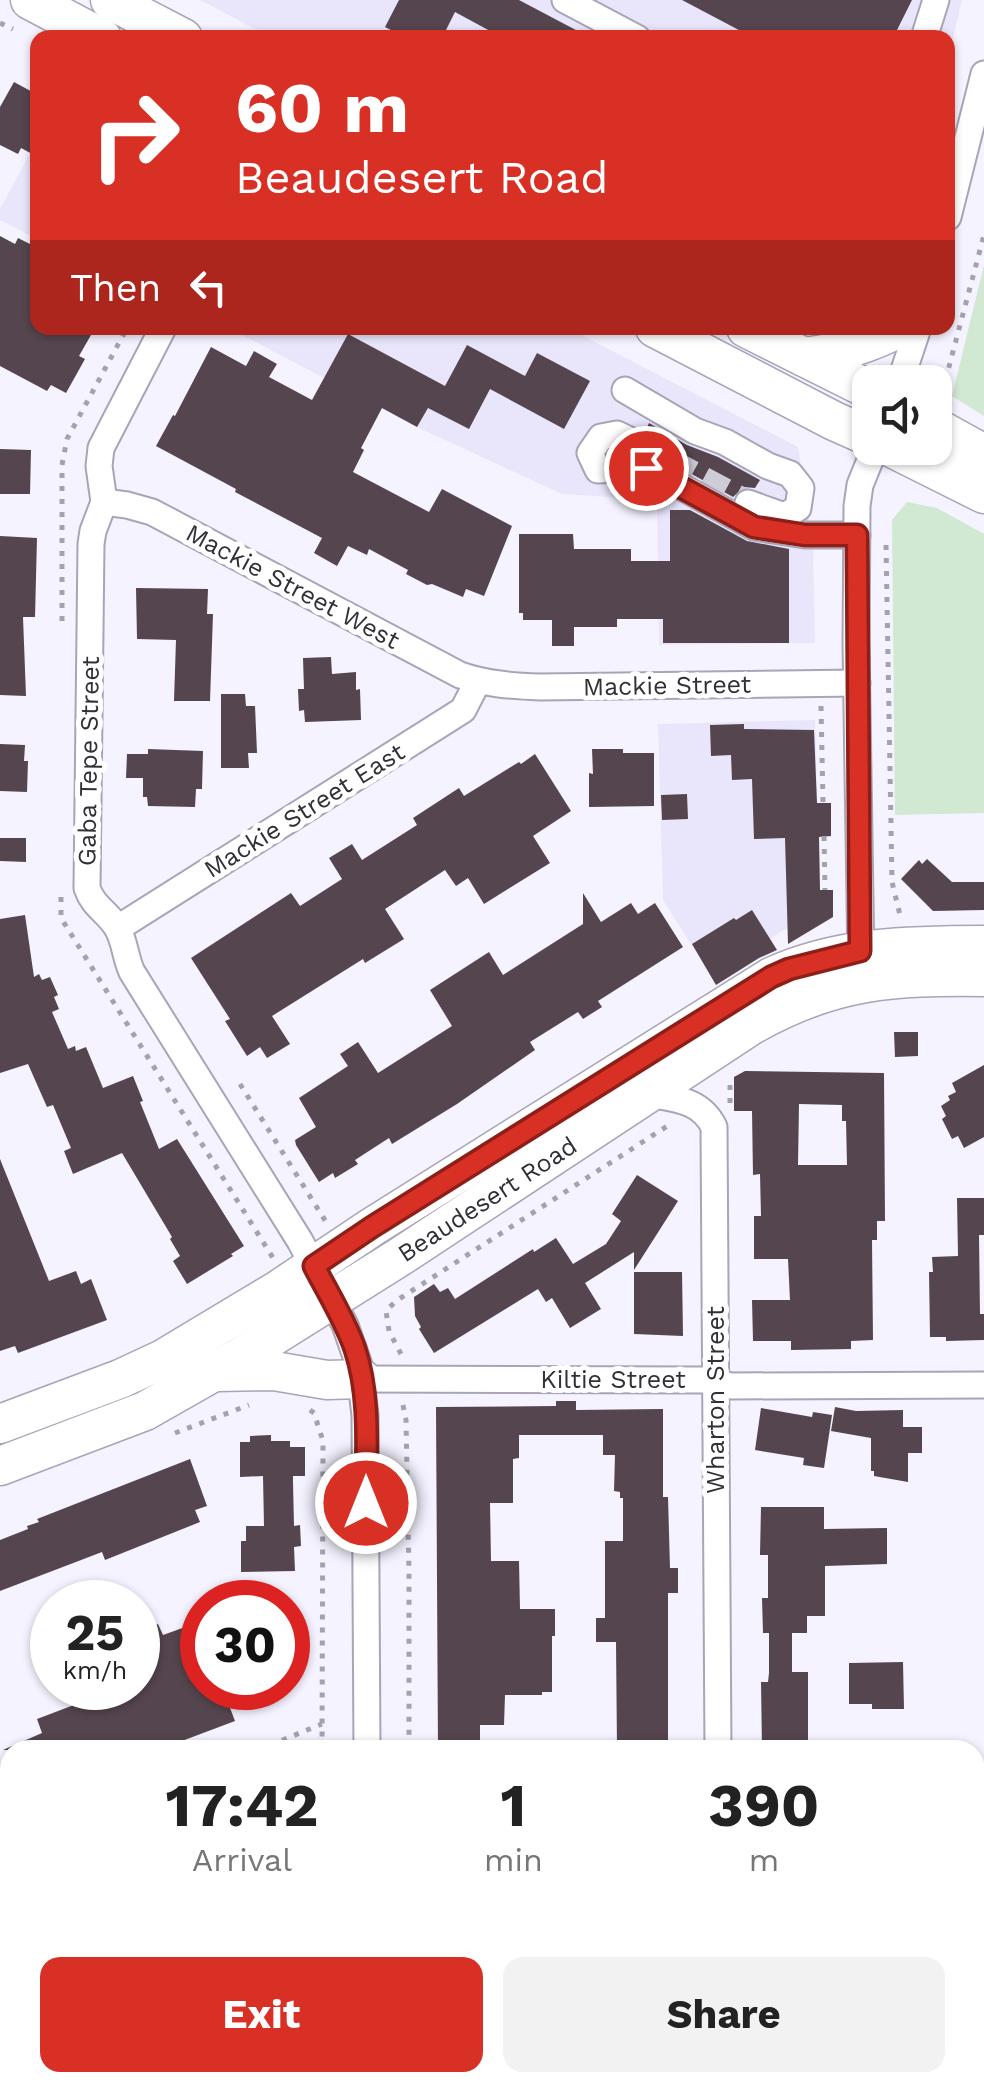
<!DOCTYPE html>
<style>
:root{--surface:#fff;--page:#f2f2f2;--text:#222;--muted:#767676;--accent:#d93025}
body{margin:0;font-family:"Work Sans",sans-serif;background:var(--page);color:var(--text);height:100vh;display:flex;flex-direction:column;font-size:38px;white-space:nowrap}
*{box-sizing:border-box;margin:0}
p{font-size:32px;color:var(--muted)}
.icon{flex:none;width:55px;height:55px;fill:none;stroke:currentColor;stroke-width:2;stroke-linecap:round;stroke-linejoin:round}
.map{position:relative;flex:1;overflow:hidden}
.sheet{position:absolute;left:0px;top:1740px;width:985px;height:352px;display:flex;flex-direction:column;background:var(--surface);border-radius:30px 30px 0 0;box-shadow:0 2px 8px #0004}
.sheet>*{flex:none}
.top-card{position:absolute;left:30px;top:30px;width:925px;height:305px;border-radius:20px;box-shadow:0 2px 8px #0004;background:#d93025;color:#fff;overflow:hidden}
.tools{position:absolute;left:852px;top:365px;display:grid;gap:20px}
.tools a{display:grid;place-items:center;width:100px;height:100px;border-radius:20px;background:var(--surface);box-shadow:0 2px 8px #0004;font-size:50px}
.speed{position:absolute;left:30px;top:1580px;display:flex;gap:20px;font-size:50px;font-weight:700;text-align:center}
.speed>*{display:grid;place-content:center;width:130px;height:130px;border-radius:50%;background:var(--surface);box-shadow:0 2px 8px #0004;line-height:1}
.speed small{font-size:25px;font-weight:400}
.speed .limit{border:15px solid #d22;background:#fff;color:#111}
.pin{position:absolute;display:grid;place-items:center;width:85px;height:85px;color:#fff;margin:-42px;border:5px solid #fff;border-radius:50%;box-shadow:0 2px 10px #0007}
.me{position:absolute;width:110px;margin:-55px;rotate:0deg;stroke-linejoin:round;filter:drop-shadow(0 0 8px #0008)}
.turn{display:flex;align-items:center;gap:35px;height:210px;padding:0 40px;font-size:45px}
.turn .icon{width:130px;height:130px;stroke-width:2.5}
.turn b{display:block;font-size:70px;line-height:85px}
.then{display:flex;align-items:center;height:95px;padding:0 40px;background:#0003;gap:20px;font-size:38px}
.eta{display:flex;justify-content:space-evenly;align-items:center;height:170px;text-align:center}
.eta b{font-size:60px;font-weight:700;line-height:70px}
.action{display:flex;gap:20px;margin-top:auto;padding:20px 40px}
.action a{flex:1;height:115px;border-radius:20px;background:var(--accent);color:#fff;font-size:40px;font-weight:700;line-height:115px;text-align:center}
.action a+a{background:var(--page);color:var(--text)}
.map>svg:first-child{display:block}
.built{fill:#e9e6fc}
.green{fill:#d1e8d3}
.building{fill:#55454e;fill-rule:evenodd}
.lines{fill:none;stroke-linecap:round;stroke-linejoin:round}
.minor-tunnel{stroke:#cdccd7;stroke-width:25;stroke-dasharray:25 12;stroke-linecap:butt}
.minor-casing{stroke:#a7a5b7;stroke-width:29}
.highway-casing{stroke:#a7a5b7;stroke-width:41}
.path{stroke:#a4a3ad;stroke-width:5;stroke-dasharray:5 8;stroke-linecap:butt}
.minor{stroke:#fff;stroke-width:25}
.highway{stroke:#fff;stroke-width:38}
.route-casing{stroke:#8d1f18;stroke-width:25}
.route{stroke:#d93025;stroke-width:18}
.labels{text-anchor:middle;stroke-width:10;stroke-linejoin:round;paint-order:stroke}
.street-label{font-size:25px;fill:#313037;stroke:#fff}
</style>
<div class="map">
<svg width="984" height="2091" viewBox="0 0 984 2091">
<rect width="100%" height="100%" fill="#f4f3ff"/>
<g class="built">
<polygon points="200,0 962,0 948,58 948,38 270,37"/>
<polygon points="37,140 37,239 0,220 0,209"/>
<polygon points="229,328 568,328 798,447 813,543 815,643 659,645 657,500 562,494 417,427"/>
<polygon points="815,720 820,907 711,976 663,900 658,724"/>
</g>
<g class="green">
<polygon points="984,265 984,416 952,396"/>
<polygon points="907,502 937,508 984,534 984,813 895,815 892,520"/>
<polygon points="412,2083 777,2082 780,2091 411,2091"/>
</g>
<g class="building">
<polygon points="399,0 519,0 591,38 503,38 455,12 442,38 406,38 385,27"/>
<polygon points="682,0 912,0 893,38 754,38"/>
<polygon points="14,82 38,95 38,157 21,148 18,154 0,145 0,107"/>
<polygon points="0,236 15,244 18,238 38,248 38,328 95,328 79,356 85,359 66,393 51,385 47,391 0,366"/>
<polygon points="348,334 445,386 467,345 525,376 537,353 590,381 564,429 490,389 469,429 428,408 417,427 382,408 361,448 364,450 353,472 429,512 442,489 512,526 484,596 466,589 463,597 432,584 427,585 406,574 408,570 369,549 367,555 348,546 337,566 314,553 322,538 235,492 236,489 156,446 173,415 175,416 211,347 246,366 254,351 277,364 269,377 312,400"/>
<polygon points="649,423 687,445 718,457 760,480 755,488 744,487 733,497 652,452 654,442 646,430"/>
<polygon points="0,449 31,450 30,494 0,494"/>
<polygon points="670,510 690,510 747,541 789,549 789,643 663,643 663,619 617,619 617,627 574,627 574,646 552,646 552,620 523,620 523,613 519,613 519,534 573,534 574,549 631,549 631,561 670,561"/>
<polygon points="0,536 37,538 35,617 23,617 26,696 0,695"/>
<polygon points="136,588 208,589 207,614 213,614 210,701 174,701 176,640 137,639"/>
<polygon points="331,657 332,674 356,672 356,690 360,689 361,720 305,722 304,710 299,711 298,689 304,689 303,658"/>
<polygon points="221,694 245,694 246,706 255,706 257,753 248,753 249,768 221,768"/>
<polygon points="744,724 744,729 814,730 817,803 831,803 831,836 819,837 820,890 833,890 833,917 788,944 785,838 754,839 752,779 732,780 731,755 711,756 710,725"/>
<polygon points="0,744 25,745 24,761 28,761 27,792 0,791"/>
<polygon points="148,749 203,751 202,789 196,789 195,807 148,806 147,797 143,797 143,778 126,778 127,754 148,754"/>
<polygon points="592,749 623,749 623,753 654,753 654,806 589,807 589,773 593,774"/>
<polygon points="535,754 571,811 533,836 550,863 484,904 468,878 456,886 445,870 385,909 404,939 365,963 363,959 272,1016 290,1044 267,1058 260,1047 247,1056 225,1021 230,1019 191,958 291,893 300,906 342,879 329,858 352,844 362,860 417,825 413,818 459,788 464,796 519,762 521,764"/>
<polygon points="687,794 688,819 662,820 661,795"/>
<polygon points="0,838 26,838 26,862 0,861"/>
<polygon points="927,859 952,882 984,882 984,910 933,911 901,879 919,860 922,864"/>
<polygon points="583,893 601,922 631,903 638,914 655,903 683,947 598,1001 602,1007 583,1019 578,1012 530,1042 535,1050 457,1104 392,1144 389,1138 355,1160 358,1164 335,1178 333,1173 319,1182 296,1145 295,1140 316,1127 299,1098 348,1066 340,1054 358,1042 378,1073 452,1026 430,990 489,952 503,975 583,924"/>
<polygon points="752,910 777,950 759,958 716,985 692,944 734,918 736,920"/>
<polygon points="25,915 34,977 39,974 42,980 50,977 58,995 54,997 59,1009 52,1012 68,1049 75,1046 76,1051 86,1047 103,1088 133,1076 143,1101 140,1102 159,1149 177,1139 244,1246 231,1254 233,1256 187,1284 173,1261 180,1256 170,1239 172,1237 122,1153 73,1174 64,1151 71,1148 53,1105 47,1107 28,1064 0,1073 0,919"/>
<polygon points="894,1032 918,1032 918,1056 895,1057"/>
<polygon points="984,1065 984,1137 964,1148 958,1136 952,1139 942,1119 946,1116 941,1106 950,1100 948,1096 956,1092 952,1083"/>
<path d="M 745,1071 L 884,1073 L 885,1221 L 877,1221 L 877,1240 L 872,1240 L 873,1340 L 851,1341 L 851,1349 L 791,1350 L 791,1341 L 753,1341 L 752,1300 L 790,1300 L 788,1259 L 754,1259 L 754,1216 L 761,1216 L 760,1174 L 753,1175 L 752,1111 L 734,1111 L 734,1077 ZM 799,1104 L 842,1105 L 842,1121 L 846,1121 L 847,1165 L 798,1165 Z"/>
<polygon points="0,1159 49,1281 76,1271 81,1284 91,1279 107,1320 18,1353 15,1346 0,1351"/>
<polygon points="637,1175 678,1201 634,1270 634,1252 585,1283 601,1309 570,1328 552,1298 546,1302 538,1289 434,1353 419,1329 421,1327 415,1316 414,1297 434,1284 440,1292 448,1288 455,1299 533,1249 534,1252 556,1238 573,1264 606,1244 621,1221 612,1214"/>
<polygon points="957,1198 984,1198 984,1235 979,1235 980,1314 984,1314 984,1340 946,1341 946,1337 930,1337 929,1272 933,1272 932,1257 958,1256"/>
<polygon points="634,1272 682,1272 683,1336 634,1334"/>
<polygon points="556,1401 576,1401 576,1410 663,1409 663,1497 668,1497 670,1568 678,1568 678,1593 668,1593 668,1750 617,1750 616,1642 596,1642 596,1618 605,1618 605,1541 623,1541 623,1498 620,1498 620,1492 614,1491 615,1455 603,1455 603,1435 519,1435 519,1458 513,1459 513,1503 490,1503 491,1561 519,1561 520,1609 555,1609 555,1636 552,1636 552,1692 542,1692 542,1695 505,1695 504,1725 480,1725 480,1750 438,1750 436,1407 556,1406"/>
<polygon points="835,1407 856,1411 903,1410 903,1427 922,1427 922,1453 908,1453 908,1482 874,1476 874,1471 871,1471 871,1438 831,1431"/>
<polygon points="761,1408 812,1417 813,1412 832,1415 824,1468 803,1465 804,1458 755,1450"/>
<polygon points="271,1435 271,1441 290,1441 290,1447 305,1447 305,1476 293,1476 293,1482 294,1526 300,1525 301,1546 294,1547 295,1571 241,1572 241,1541 246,1541 246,1526 264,1526 263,1476 240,1477 240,1442 250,1442 250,1436"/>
<polygon points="190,1459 207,1506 195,1510 200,1522 105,1560 102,1552 0,1591 0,1540 28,1529 27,1526 39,1522 37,1519"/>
<polygon points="761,1507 824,1507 824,1529 887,1528 887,1564 825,1566 825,1616 807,1616 807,1633 792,1633 792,1672 808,1672 808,1750 762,1750 761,1682 768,1682 769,1673 769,1633 763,1633 762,1598 768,1598 768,1555 760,1555"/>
<polygon points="158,1624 163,1635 188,1626 202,1665 202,1688 212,1688 215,1696 224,1692 235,1721 158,1750 3,1750 42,1733 37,1719 95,1697 91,1688 138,1688 138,1670 145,1667 138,1647 138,1632"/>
<polygon points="903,1662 904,1709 872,1709 872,1704 849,1704 849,1663"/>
</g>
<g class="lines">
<polyline class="minor-tunnel" points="638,444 748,503"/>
<g class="minor-casing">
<g id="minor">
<polyline points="565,0 637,38"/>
<polyline points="924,38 936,0"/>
<polyline points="948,217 984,74"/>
<path d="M 163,328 L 101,448 L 99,466 L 104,502 L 93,531 L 91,544 L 87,888 C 93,906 106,911 116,926 C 125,939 125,958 132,972 L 300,1241 L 345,1325 L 359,1365 L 365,1415 L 367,1750"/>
<polyline points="900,382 918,328"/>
<polyline points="625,390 695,431 725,442 768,466 790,474 801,488 798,508 784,516 748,503"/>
<polyline points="638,444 617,434 601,437 590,453 598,470 646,467 754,527 805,535 857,535"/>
<path d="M 104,502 L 127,505 L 152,512 L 460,675 C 486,684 512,686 540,687 L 857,683"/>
<polyline points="118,928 463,710 478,681"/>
<polyline points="861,964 856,644 857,506 860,485 875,448"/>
<path d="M 649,1094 C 676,1099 701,1100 714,1127 L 718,1750"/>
<polyline points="362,1379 704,1380 731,1386 984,1385"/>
<polyline points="0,1882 10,1878"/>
<polyline points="805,2082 807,2091"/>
<polyline points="353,2091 355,2082"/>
<polyline points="826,2091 984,2088"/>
</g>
</g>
<g class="highway-casing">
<g id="highway">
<polyline points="30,0 102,38"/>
<polyline points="110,0 183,38"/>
<polyline points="655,328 834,421 870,437"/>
<polyline points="746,328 870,390"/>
<path d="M 804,357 C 838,353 869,344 899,328"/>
<polyline points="935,427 984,454"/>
<polyline points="892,448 984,494"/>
<polyline points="216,1372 274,1371 327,1380 362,1379"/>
<path d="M 0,1424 L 120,1379 L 163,1359 L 278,1290 L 372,1227 L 771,977 C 838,946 911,945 984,945"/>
<path d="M 0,1466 L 145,1411 L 240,1357 L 398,1258 L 752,1025 C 833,979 893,976 984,977"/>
</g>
</g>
<g class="path">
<polyline points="0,23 13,29"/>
<polyline points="198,331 200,328"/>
<polyline points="942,393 984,235"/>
<polyline points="886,545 892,882 900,915"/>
<polyline points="62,621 62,465 67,439 127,328"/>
<polyline points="821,706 823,803"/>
<polyline points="824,836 825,890"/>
<polyline points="61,897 61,918 273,1258"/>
<polyline points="240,1084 326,1222"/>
<polyline points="730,1085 730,1107"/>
<polyline points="401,1354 389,1331 386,1311 396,1301 672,1123"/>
<polyline points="403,1405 406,1420 409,1573 409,1750"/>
<polyline points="310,1410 314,1413 323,1441 322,1750"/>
<polyline points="175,1433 249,1405"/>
<polyline points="258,1750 322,1724"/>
<polyline points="0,1851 10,1848"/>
<polyline points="311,2091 314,2082"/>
<polyline points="406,2091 407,2082"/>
<polyline points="746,2091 767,2082"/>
</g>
<use href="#minor" class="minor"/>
<use href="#highway" class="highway"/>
</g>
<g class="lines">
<g class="route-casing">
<path id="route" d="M 366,1503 C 366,1452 371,1398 355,1349 C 345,1320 328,1293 314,1266 L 372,1227 L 771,977 L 789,969 L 860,951 L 857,535 L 805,535 L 754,527 L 646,468"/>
</g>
<use href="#route" class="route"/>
</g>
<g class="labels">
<g class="street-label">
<text transform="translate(293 586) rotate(28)" y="9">Mackie Street West</text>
<text transform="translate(667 685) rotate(-1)" y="9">Mackie Street</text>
<text transform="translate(88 761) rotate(-89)" y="9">Gaba Tepe Street</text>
<text transform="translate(304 810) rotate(-32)" y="9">Mackie Street East</text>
<text transform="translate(487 1199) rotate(-33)" y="9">Beaudesert Road</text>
<text x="613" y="1388">Kiltie Street</text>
<text transform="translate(715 1400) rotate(-90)" y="9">Wharton Street</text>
</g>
</g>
</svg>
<div class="tools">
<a><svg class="icon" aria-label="sound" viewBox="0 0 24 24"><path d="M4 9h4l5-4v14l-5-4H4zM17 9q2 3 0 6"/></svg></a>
</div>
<div class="speed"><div>25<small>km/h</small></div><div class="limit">30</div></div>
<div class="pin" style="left:646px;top:468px;background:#d93025"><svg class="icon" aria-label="arrive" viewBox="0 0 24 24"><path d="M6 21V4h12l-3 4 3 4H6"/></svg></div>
<svg class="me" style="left:366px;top:1503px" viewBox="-20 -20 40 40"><circle r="17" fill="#d93025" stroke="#fff" stroke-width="3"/><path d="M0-11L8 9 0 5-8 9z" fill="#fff"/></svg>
<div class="top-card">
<div class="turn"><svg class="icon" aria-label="right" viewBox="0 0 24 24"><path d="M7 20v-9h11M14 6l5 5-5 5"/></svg><div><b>60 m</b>Beaudesert Road</div></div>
<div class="then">Then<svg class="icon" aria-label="left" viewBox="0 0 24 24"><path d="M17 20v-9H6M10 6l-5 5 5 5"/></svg></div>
</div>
<section class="sheet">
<div class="eta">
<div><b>17:42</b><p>Arrival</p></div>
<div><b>1</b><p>min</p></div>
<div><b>390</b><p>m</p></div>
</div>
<div class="action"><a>Exit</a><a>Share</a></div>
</section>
</div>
